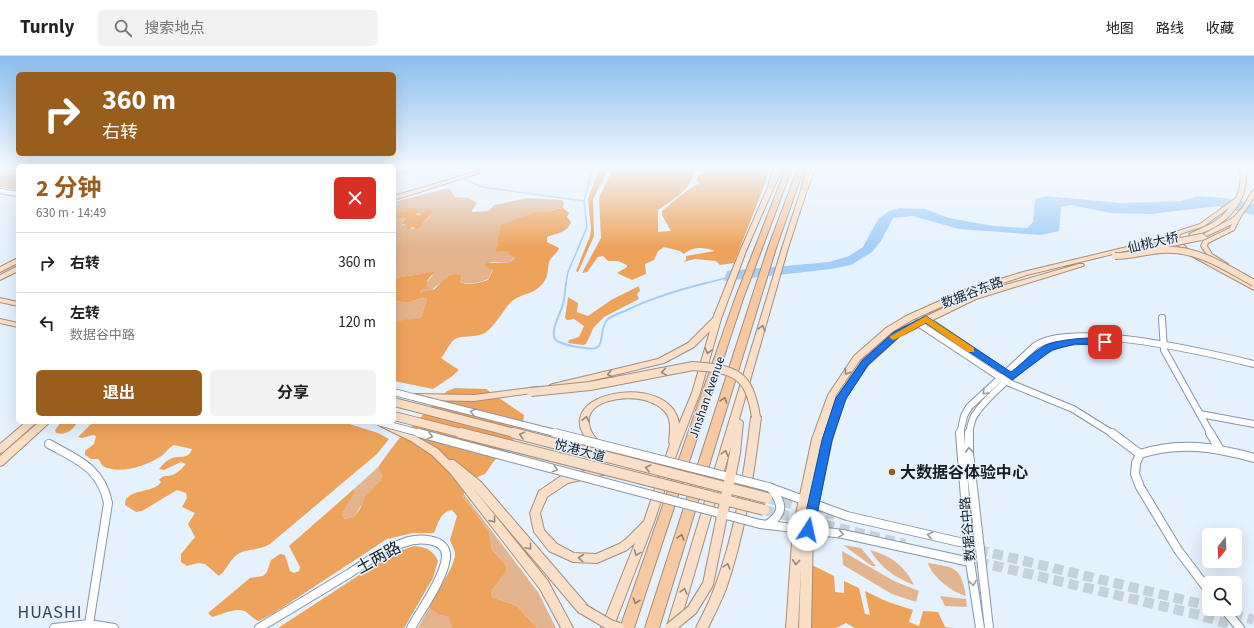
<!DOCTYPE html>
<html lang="zh">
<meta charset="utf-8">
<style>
:root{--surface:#fff;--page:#f2f2f2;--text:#222;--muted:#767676;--line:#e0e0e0;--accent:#995d1e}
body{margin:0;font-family:"Source Sans 3","Noto Sans SC",sans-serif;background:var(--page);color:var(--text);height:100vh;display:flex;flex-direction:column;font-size:15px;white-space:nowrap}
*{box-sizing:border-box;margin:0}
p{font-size:13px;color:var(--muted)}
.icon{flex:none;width:22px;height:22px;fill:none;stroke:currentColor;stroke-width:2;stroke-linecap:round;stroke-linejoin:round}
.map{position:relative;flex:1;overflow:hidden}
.drawer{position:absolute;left:16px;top:108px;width:380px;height:260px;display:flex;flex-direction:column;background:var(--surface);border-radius:6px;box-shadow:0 4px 16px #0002}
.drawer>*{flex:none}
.hud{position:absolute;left:16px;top:16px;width:380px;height:84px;border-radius:6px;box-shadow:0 4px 16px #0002;background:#995d1e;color:#fff;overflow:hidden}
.needle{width:26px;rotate:198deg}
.controls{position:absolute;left:1202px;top:472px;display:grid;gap:8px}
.controls a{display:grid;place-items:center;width:40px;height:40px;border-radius:6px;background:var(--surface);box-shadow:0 4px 16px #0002;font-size:20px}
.pin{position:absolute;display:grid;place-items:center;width:34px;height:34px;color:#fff;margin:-17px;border-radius:8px;box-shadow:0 2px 6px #0006}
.me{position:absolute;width:44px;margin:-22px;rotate:10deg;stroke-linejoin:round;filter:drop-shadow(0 0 3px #0008)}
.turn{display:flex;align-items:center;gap:14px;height:84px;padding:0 20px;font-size:18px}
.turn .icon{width:52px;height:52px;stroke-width:2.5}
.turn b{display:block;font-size:28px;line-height:34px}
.round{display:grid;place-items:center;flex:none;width:42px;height:42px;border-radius:6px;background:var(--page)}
.head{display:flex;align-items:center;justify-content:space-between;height:68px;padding:0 20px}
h1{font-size:24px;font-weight:700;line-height:30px;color:var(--accent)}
.button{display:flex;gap:8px;margin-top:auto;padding:8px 20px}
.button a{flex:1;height:46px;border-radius:6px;background:var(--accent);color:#fff;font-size:16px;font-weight:700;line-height:46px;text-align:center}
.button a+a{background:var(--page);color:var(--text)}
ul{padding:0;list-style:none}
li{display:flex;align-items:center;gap:12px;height:60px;padding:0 20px;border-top:1px solid var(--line)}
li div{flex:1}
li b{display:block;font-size:15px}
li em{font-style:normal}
header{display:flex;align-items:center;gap:24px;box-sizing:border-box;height:56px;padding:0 20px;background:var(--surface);border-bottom:1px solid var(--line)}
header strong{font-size:19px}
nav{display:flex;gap:22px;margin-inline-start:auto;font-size:14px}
.search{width:280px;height:36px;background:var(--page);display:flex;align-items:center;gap:10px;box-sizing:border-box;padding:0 14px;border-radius:6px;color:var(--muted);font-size:15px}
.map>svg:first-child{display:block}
.green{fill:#e3b48d}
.forest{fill:#eea35c}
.water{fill:#a3cef8}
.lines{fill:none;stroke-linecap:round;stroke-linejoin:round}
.stream-far1{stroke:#a3cef8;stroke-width:1.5}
.stream{stroke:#a3cef8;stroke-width:2}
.major-tunnel{stroke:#c6d1dc;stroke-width:10;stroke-dasharray:10 5.5;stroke-linecap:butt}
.minor-far2-casing{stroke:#8496a8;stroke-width:6}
.minor-far1-casing{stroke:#8496a8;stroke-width:8}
.minor-casing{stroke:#8496a8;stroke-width:10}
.major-casing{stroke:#a98d77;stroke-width:2}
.highway-casing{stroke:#a98d77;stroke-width:2}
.minor-far2{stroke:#fff;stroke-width:4.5}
.minor-far1{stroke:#fff;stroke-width:6}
.minor{stroke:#fff;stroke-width:8}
.major{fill:#fadfc8;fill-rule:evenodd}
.highway{fill:#f7c9a3;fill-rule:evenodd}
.minor-bridge-far1-casing{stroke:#8496a8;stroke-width:8;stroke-linecap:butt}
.minor-bridge-casing{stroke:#8496a8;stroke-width:10;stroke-linecap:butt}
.major-bridge-far2-casing{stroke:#a98d77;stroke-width:8;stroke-linecap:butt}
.major-bridge-far1-casing{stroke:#a98d77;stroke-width:10;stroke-linecap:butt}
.major-bridge-casing{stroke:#a98d77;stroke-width:12;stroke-linecap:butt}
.minor-bridge-far1{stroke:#fff;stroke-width:6}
.minor-bridge{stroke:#fff;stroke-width:8}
.major-bridge-far2{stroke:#fadfc8;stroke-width:6}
.major-bridge-far1{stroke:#fadfc8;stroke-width:8}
.major-bridge{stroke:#fadfc8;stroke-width:10}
.oneway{stroke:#94887e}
.oneway2{stroke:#97999c}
.oneway3{stroke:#927c6a}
.route{fill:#1a73e8;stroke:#114b97}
.slow{fill:#f59e0b}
.poi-dot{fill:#995d1e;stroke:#e5f1fd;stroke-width:1.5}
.labels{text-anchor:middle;stroke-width:3;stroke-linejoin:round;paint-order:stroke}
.street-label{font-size:13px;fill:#171d24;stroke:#e5f1fd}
.near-poi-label{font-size:16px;font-weight:bold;fill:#171d24;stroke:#e5f1fd;text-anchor:start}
.near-street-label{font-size:16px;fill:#171d24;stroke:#e5f1fd}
.near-quarter-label{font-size:18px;letter-spacing:1px;fill:#334353;stroke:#e5f1fd}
</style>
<header>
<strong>Turnly</strong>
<div class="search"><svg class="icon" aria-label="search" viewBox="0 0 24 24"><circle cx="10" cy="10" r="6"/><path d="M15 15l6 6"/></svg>搜索地点</div>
<nav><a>地图</a><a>路线</a><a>收藏</a></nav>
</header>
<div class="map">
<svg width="1254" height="572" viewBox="0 0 1254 572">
<rect width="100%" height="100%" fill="#e5f1fd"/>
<g class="green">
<polygon points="0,112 18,112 18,134 0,131"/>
<path d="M 449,132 L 455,141 L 469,142 L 477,147 L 472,154 L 472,156 L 489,155 L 494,149 L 528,142 L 562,144 L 564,147 L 563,152 C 539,155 513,160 499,181 L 499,190 L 515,201 L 509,207 L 492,206 L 484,210 L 493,213 L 488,223 C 479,227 470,229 460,226 L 462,220 C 456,222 446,223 440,227 C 429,235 434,235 418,237 L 433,219 L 421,218 L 394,222 L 394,163 L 406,162 L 402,166 L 402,169 L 407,169 L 407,171 C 417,177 428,163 434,155 L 425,154 L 424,158 L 420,159 L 410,154 L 406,156 L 394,154 L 394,146 Z"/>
<path d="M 421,242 L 427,243 L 421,261 C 409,266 405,261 394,269 L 394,272 L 394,248 L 397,245 L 408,247 Z"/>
<polygon points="378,411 382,420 381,424 369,437 354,461 345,463 342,458 354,438 354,433"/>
<polygon points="463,437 538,536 556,572 537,572 517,550 492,541 491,535 504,519 507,514 505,508 492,494 489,475 462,440"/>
<polygon points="843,489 861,492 876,510 872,510"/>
<path d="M 870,494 C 890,499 905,510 914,529 C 894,521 881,512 870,494 Z"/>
<polygon points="842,495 894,525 919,535 916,546 892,538 843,509"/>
<path d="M 928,507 C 955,512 961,510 966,540 C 952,536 932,521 928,507 Z"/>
<polygon points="940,540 966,543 967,551 945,550"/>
<polygon points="429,552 439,559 450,561 452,572 418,572"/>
</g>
<g class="forest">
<polygon points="598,112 609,112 593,143 594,180 578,216 576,215 590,180 591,173 588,143 598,117"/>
<path d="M 613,112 L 693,112 C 696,131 672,144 658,154 L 658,176 L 671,175 L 662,159 L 662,155 L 689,133 L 700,127 L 697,125 L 697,120 L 704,117 L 698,114 L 698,112 L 770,112 L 764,130 L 734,207 L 720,209 L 716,205 L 695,203 L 683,206 L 686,204 L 686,200 L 715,195 C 704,191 693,190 684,198 L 680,195 L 664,191 L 658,195 L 654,204 L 645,208 L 646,218 L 632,224 L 617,217 L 627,211 L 627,209 L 618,205 L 608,205 L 603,200 L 598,201 L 587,216 L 582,217 L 601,182 L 599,142 Z"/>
<path d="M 406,152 L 415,152 L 418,155 L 416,158 C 423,162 422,155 427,153 L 434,155 L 418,173 L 412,171 L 408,174 L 406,172 L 407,169 L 401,168 L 406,162 L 394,163 L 394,154 L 406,156 L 409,154 Z"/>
<path d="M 563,152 L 569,157 L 567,161 L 571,166 C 567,177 557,177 547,181 L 547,186 L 559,192 C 558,197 553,199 550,204 C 547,210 549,219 545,224 C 536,240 521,236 510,247 C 503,255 494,271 485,277 C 475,282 462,279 455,283 C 448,288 446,297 441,302 L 459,314 L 451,321 L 433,333 L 394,325 L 394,269 C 401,261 411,265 421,261 L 427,243 L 421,242 L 408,247 L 397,245 L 394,248 L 394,222 L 434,216 L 427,225 L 427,232 L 421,234 L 419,237 L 435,233 C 441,226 452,214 462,220 L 460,226 C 469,230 479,227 488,224 L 493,214 L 484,210 L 487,207 L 509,207 L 515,202 L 506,195 L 496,196 L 496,193 L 499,189 L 498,183 L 501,169 L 533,157 Z"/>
<polygon points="639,230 640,235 637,238 639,243 604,261 594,271 586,288 583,289 568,287 569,284 579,281 584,270 574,263 567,264 565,262 568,241 578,247 577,256 588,260 611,244"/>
<path d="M 455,332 L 486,333 L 524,359 L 522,374 L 494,405 L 485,418 L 478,421 L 462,440 L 489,475 L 492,494 L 505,508 L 507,514 L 504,519 L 491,535 L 492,541 L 517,550 L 537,572 L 452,572 L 449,561 L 439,559 L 429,552 L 451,512 L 455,501 L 455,496 L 450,484 L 457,460 L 452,454 C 441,455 438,468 434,477 L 413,477 L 387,483 L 274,557 L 259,565 C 253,563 251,559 246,556 C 237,550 221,559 212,561 L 208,557 L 250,522 L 263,520 L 267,516 L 271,504 L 280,498 L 285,499 L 290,515 L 294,517 L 299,515 L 300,511 L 289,490 L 354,433 L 354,438 L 342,458 L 345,463 L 354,461 L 360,453 L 365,441 L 381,424 L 382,420 L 378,411 L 397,385 L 447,335 Z"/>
<path d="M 61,366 L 77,366 C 74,374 65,380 56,377 L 55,374 Z"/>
<path d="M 96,366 L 343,366 L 378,377 L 389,383 L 377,398 L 270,488 C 259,495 247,492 238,498 C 229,504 227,514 219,520 L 205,508 L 198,507 L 187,510 L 181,506 L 181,498 L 195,481 L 188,468 L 195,457 L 182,451 L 187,442 L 186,437 L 177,434 L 142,455 L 136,456 L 125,449 C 124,432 154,438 161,426 L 159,424 C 164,418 166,421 172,419 C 177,418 183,411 186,408 L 181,406 L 164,414 L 159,413 C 162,409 167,404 172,402 C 181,399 188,404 192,393 L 174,389 C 168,392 165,398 160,401 C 146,410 118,419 103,410 C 100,408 101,405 98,403 L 91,403 L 85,399 L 85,395 L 94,388 L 96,380 L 93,379 L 82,382 L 78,381 L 90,369 Z"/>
<path d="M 414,490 C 426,491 433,494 438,505 L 433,522 L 404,572 L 278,572 L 393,497 Z"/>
<polygon points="810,508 834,520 835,536 844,537 844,525 859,532 865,558 870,559 865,535 888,546 913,554 909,566 919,570 923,555 938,556 945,571 954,572 855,572 846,567 836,572 808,572"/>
</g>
<polygon class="water" points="1046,140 1121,147 1181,145 1197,140 1224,142 1254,148 1254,159 1218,150 1151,158 1111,157 1070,149 1061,151 1059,175 1041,179 959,173 913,160 893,162 881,185 872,196 851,209 831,213 724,225 727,215 829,206 849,200 863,191 878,163 889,155 899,152 925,153 949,162 993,170 1027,172 1033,166 1035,143"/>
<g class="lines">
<g class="stream-far1">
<polyline points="394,117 430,112 441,112 482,131 584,145"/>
<polyline points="566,228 568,216 587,171 584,145 593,112"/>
<polyline points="702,228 726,222"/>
</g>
<path class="stream" d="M 566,227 C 565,234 565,241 563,248 C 561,257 550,274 555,283 C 558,289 591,294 596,292 C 605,288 599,271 608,263 C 613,259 620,257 625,255 C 651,242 678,234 706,227"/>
<g class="major-tunnel">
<polyline points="767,442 835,459"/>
<polyline points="764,454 905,488"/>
<polyline points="963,490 1209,550"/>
<polyline points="963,502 1199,559 1240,572"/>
<polyline points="1218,553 1254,564"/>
</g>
<g class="minor-far2-casing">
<polyline id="minor-far2" points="0,135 18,138"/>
</g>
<g class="minor-far1-casing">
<g id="minor-far1">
<polyline points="1162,262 1164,294 1211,378"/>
<polyline points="926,263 1007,318"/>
<polyline points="918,267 1007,326 1073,353 1113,378"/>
<polyline points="394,336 413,341"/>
<polyline points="1200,358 1254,368"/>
<path d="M 960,378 L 964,360 L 969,351 L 1035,290 C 1073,264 1209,297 1254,308"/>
<path d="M 969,378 C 970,372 971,366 974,360 C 986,341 1036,296 1057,289 C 1074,283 1092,285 1109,287"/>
</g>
</g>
<g class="minor-casing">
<g id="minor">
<polyline points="960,377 970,506 980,572"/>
<polyline points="969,377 969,397 989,572"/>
<polyline points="1112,377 1140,398"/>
<polyline points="1210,377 1220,394"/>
<path d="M 49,388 C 78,404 101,412 108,447 L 89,568"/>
<polyline points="768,431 847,460 968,488"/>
<polyline points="760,468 843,478 970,506"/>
<path d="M 767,469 C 785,457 783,448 771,432"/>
<path d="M 1209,535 L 1178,494 L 1140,431 L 1135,418 L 1136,407 L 1140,398 C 1179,385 1215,391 1254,402"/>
<polyline points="1224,553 1240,572"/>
<polyline points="54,572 89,568 114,572"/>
<path d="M 259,572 C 289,554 320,535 350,517 C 367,506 384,493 403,487 C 416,482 448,480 446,502 C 443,524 422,552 411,572"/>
</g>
</g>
<g class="major-casing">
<g id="major">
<polygon points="488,112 495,112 394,144 394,140"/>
<path d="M 773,112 L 779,112 L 774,131 L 746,195 L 721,263 L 700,337 L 679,391 L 654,466 L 613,572 L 601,572 L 635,487 L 627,494 L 597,507 L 573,506 L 549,495 L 534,476 L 530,457 L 539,435 L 561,420 L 604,411 L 607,412 L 609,415 L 607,418 L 568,427 L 547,441 L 540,457 L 544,474 L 557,488 L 574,497 L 596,498 L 619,488 L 626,483 L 644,465 L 670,388 L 669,386 C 670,377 672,363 665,356 C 660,350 652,346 644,344 C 626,339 581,344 590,372 C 593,383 607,392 615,398 L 617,401 L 615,404 C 607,406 598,396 593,390 C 538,337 672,312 679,368 L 692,337 L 710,275 L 694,291 L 664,307 L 553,334 L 550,333 L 549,331 L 550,329 L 553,328 L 658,303 L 688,287 L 713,262 L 740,195 L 768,131 Z"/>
<polygon points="810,112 816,112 807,134 788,192 739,363 743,366 740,397 738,400 735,401 732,400 730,397 731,391 679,570 678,572 668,572 667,570 782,192 801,134"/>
<path d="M 1240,112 L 1246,112 C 1249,148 1226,171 1192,180 L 1189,178 L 1211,168 L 1221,161 L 1230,151 L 1204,170 L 1180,178 L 1179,183 L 1188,194 L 1254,229 L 1254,234 L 1184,196 L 1173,183 L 1175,176 L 1200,168 L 1236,142 C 1241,132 1241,123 1240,112 Z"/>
<path d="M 1254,134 L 1254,142 L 1241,160 L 1234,174 L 1208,187 L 1207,190 L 1212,198 L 1228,208 L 1227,209 C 1216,211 1206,198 1201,190 L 1203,185 L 1230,172 L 1232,168 L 1209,179 L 1207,180 L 1204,178 L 1234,161 L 1243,151 L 1252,135 Z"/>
<polygon points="1152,185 1155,187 1154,188 1027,219 970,238 912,264 892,276 860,304 836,339 822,383 813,427 822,384 837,342 862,305 894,276 970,239 1079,208 1083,208 1084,209 1083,210 976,243 900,280 868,309 845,342 832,384 813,473 811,572 799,572 801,511 798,572 786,572 793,472 812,383 828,339 854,300 886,272 906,260 964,234 1023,216"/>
<polygon points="18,202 18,207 0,216 0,211"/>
<polygon points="18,210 18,215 0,224 0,219"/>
<polygon points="0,242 18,246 18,250 0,246"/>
<polygon points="0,263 18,267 18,271 0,267"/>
<polygon points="537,331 540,332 541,334 540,336 474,345 416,344 413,343 412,341 413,339 416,338 474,339"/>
<path d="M 756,358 L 759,359 L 761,361 C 754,419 745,478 726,533 C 721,546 714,559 708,572 L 696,572 C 702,559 709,547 714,533 C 735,478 744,419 751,361 L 753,359 Z"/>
<polygon points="26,366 37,366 3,396 0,397 0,388"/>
<polygon points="39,366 50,366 3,409 0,410 0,400"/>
<polygon points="380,366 387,366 417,381 438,393 449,404 454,404 481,426 587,549 589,553 587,557 583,558 579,557 472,431 548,525 573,572 561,572 540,533 451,418 432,399 411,385 380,370 378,368"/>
</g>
</g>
<g class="highway-casing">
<g id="highway">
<polygon points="778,112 784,112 773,132 769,132 768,131"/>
<polygon points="786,112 792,112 743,243 634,572 620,572 735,243"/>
<polygon points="798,112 804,112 776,192 659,572 645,572 768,192"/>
<polygon points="806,112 812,112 807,134 804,136 801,134"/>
</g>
</g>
<use href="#minor-far2" class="minor-far2"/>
<use href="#minor-far1" class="minor-far1"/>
<use href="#minor" class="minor"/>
<use href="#major" class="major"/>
<use href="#highway" class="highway"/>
<g class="minor-bridge-far1-casing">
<g id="minor-bridge-far1">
<polyline points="413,341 559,378"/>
<polyline points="378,366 423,378"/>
</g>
</g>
<g class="minor-bridge-casing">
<g id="minor-bridge">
<polyline points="419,377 760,468"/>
<polyline points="555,377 768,431"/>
</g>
</g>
<g class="major-bridge-far2-casing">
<g id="major-bridge-far2">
<polyline points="1157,190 1201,181"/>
<path d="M 1115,200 C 1131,200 1146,195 1161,194 C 1196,191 1225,211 1254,227"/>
</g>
</g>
<g class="major-bridge-far1-casing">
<g id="major-bridge-far1">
<path d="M 531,336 L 590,330 L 693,310 C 735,313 749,317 756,361"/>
<polyline points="394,346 518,378"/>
<polyline points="394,360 465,378"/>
</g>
</g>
<g class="major-bridge-casing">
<g id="major-bridge">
<polyline points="461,377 764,454"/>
<polyline points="514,377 767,442"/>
<polyline points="583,553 610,569 619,572"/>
<polyline points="670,572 692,554 708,528 735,397"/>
</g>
</g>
<use href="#minor-bridge-far1" class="minor-bridge-far1"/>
<use href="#minor-bridge" class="minor-bridge"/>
<use href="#major-bridge-far2" class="major-bridge-far2"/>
<use href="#major-bridge-far1" class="major-bridge-far1"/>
<use href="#major-bridge" class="major-bridge"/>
</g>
<defs><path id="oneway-chevron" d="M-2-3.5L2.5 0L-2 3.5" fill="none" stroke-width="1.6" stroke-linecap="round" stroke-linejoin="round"/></defs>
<g class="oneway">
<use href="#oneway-chevron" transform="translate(762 272) rotate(-74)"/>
<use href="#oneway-chevron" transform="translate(708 295) rotate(106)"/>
<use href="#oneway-chevron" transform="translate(664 316) rotate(170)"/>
<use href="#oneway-chevron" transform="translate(847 316) rotate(124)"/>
<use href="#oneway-chevron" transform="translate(610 318) rotate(167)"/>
<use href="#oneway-chevron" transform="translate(586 363) rotate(-77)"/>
<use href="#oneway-chevron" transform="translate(522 379) rotate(-165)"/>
<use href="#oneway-chevron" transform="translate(725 397) rotate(-74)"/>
<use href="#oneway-chevron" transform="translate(648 412) rotate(-166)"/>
<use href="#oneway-chevron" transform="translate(493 464) rotate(52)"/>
<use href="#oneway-chevron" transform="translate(529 491) rotate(50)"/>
<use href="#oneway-chevron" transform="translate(637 497) rotate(111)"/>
<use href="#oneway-chevron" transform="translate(581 502) rotate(-175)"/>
<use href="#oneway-chevron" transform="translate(796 506) rotate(94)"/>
<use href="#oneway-chevron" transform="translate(727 510) rotate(-73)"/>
<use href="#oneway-chevron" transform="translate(684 535) rotate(-74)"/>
</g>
<g class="oneway2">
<use href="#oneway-chevron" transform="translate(985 336) rotate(134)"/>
<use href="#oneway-chevron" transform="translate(473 356) rotate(-166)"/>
<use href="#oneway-chevron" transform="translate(430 380) rotate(15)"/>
<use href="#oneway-chevron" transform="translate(969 394) rotate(-93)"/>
<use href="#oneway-chevron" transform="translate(555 413) rotate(15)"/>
<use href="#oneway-chevron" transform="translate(841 478) rotate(9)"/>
<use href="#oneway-chevron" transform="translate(930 479) rotate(-167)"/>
<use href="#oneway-chevron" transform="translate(973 527) rotate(81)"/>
</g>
<g class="oneway3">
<use href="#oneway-chevron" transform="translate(724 344) rotate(-72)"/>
<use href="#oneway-chevron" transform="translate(681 481) rotate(-72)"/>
<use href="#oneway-chevron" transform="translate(636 545) rotate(109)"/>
</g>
<linearGradient id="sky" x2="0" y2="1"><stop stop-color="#8cbeee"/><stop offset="0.58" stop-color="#f3f9fe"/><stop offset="1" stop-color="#f3f9fe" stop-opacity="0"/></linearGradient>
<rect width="1254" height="192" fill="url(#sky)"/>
<path class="route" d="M 926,260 L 1011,316 C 1022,308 1034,295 1046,289 C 1056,284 1102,278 1110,286 L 1105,289 L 1075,288 L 1052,294 L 1012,324 L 926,267 L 900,280 L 868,309 L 846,343 L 832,384 L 814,474 L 812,477 L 808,479 L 804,477 L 802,474 L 822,384 L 836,342 L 862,305 L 894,276 Z"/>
<polygon class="slow" points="926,260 974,292 974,296 968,296 926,267 896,283 893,284 889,281"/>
<circle class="poi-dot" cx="892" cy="416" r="4"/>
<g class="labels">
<g class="street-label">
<text transform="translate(1153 186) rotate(-13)" y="5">仙桃大桥</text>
<text transform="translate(972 236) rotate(-21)" y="5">数据谷东路</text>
<text transform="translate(706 341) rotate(-71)" y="5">Jinshan Avenue</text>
<text transform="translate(580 394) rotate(15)" y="5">悦港大道</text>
<text transform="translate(967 473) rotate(-95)" y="5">数据谷中路</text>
</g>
<g class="near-poi-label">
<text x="900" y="422">大数据谷体验中心</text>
</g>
<g class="near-street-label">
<text transform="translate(378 501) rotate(-29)" y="6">土两路</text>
</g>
<g class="near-quarter-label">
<text x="50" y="562">HUASHI</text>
</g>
</g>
</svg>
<div class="controls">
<a><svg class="needle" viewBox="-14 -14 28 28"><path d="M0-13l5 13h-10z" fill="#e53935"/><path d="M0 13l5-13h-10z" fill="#767676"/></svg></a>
<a><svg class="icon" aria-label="search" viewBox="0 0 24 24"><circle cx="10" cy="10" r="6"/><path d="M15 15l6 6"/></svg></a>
</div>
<div class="pin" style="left:1105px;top:286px;background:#d93025"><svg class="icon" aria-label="arrive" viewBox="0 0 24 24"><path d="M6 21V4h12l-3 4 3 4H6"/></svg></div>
<svg class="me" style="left:808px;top:474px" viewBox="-20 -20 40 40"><circle r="19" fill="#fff"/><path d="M0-13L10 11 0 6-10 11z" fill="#1a73e8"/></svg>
<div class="hud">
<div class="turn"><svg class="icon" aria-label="right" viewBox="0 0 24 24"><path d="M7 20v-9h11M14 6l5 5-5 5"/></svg><div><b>360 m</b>右转</div></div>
</div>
<section class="drawer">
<div class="head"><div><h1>2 分钟</h1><p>630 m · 14:49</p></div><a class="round" style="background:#d93025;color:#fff"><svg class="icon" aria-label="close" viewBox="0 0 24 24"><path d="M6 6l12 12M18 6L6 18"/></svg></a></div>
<ul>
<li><svg class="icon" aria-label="right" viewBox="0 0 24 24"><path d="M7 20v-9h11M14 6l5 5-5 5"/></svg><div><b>右转</b></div><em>360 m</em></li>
<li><svg class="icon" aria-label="left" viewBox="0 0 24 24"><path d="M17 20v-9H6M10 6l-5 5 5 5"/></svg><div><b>左转</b><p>数据谷中路</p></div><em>120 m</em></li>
</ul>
<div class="button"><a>退出</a><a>分享</a></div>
</section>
</div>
